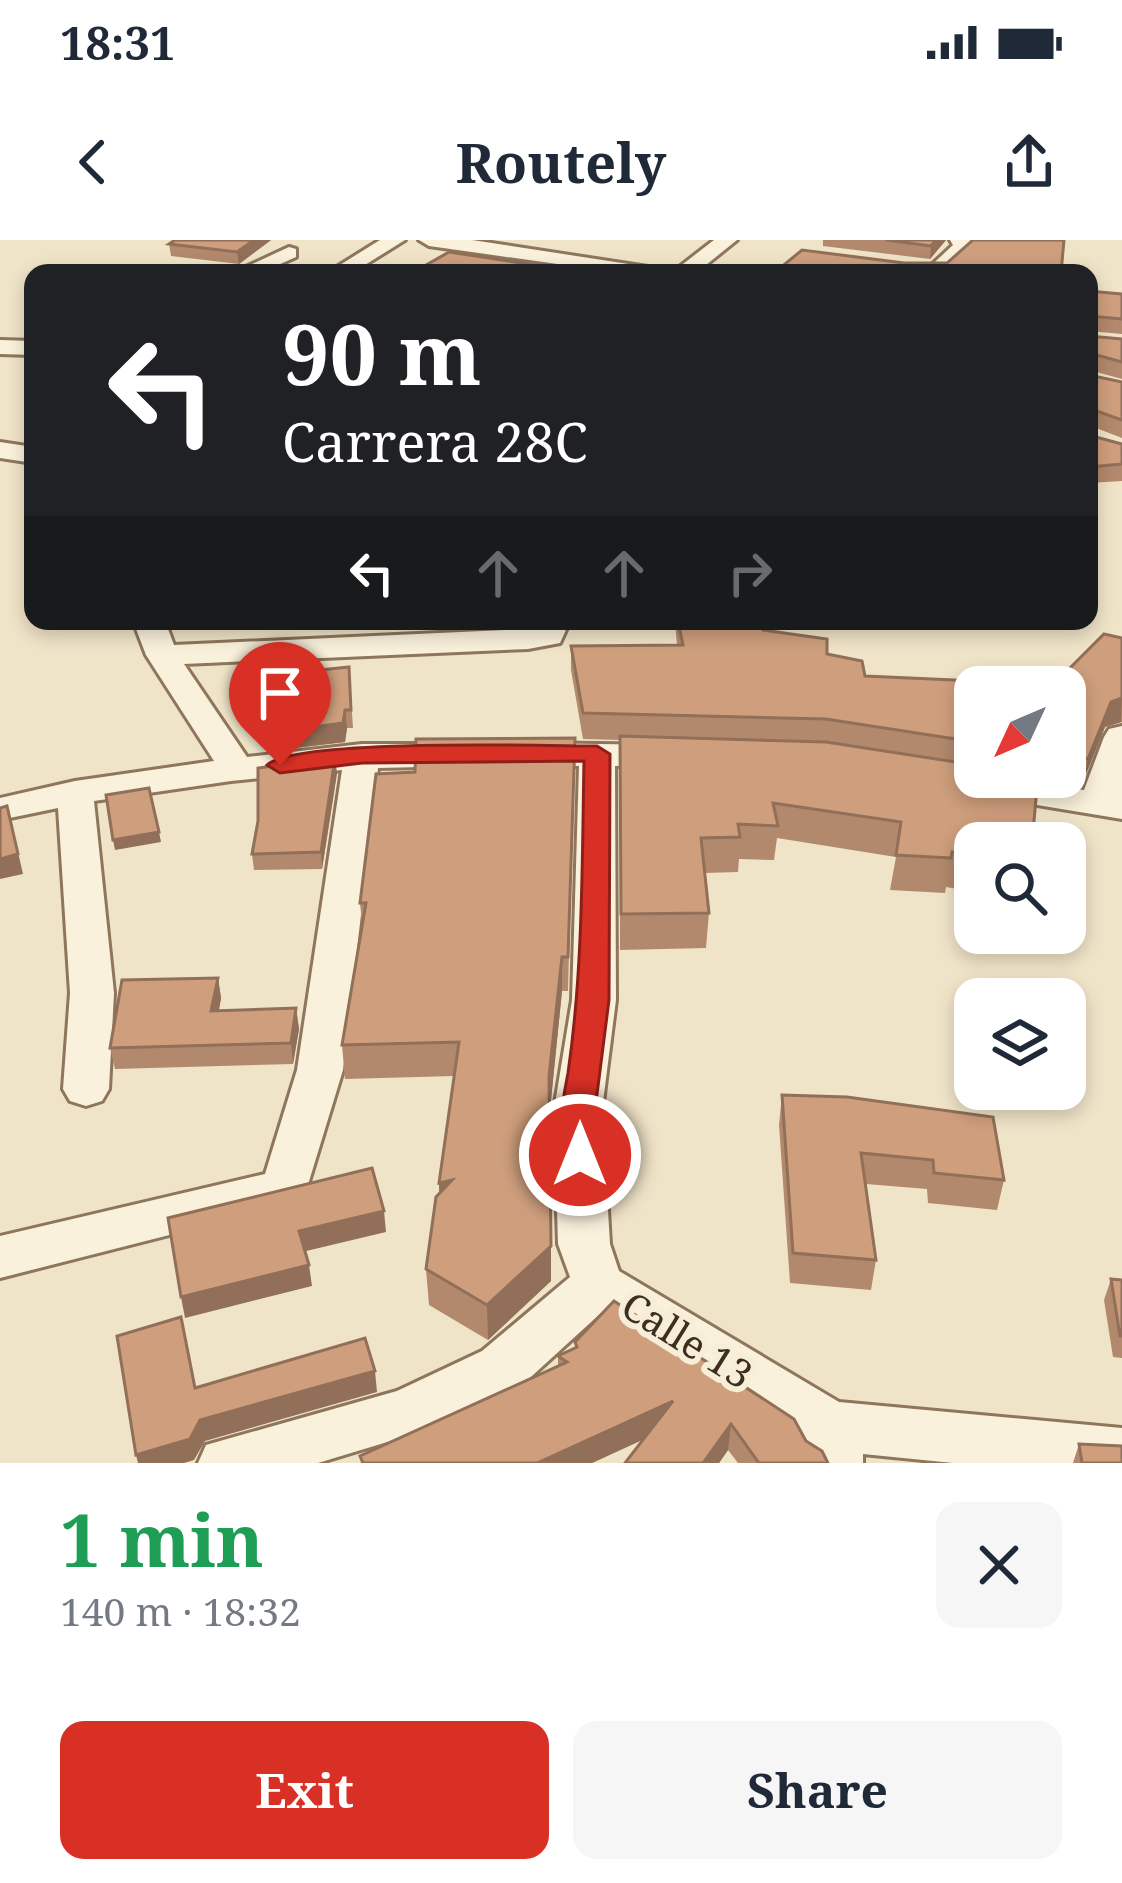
<!DOCTYPE html>
<meta charset="utf-8">
<style>
:root{--surface:#fff;--page:#f6f6f7;--text:#1f2937;--muted:#747a83;--accent:#d93025}
body{margin:0;font-family:"Noto Serif",serif;background:var(--page);color:var(--text);height:100vh;display:flex;flex-direction:column;font-size:45px;white-space:nowrap}
*{box-sizing:border-box;margin:0}
p{font-size:39px;color:var(--muted)}
.icon{flex:none;width:66px;height:66px;fill:none;stroke:currentColor;stroke-width:2;stroke-linecap:round;stroke-linejoin:round}
.map{position:relative;height:1223px;overflow:hidden}
.drawer{display:flex;flex-direction:column;background:var(--surface);flex:1}
.drawer>*{flex:none}
.hud{position:absolute;left:24px;top:24px;width:1074px;height:366px;border-radius:24px;box-shadow:0 6px 18px #0003;background:#202124;color:#fff;overflow:hidden}
.needle{width:78px;rotate:226deg}
.fabs{position:absolute;left:954px;top:426px;display:grid;gap:24px}
.fabs a{display:grid;place-items:center;width:132px;height:132px;border-radius:24px;background:var(--surface);box-shadow:0 6px 18px #0003;font-size:60px}
.pin{position:absolute;display:grid;place-items:center;width:102px;height:102px;color:#fff;margin:-123px -51px;border-radius:50% 50% 50% 0;rotate:-45deg;box-shadow:0 0 12px #0007}
.pin .icon{rotate:45deg}
.me{position:absolute;width:132px;margin:-66px;rotate:0deg;stroke-linejoin:round;filter:drop-shadow(0 0 9px #0008)}
.turn{display:flex;align-items:center;gap:42px;height:252px;padding:0 60px;font-size:54px}
.turn .icon{width:156px;height:156px;stroke-width:2.5}
.turn b{display:block;font-size:84px;line-height:102px}
.lanes{display:flex;align-items:center;height:114px;padding:0 60px;background:#0003;justify-content:center;gap:60px;direction:ltr}
.lanes .off{opacity:.35}
.round{display:grid;place-items:center;flex:none;width:126px;height:126px;border-radius:24px;background:var(--page)}
.summary{display:flex;align-items:center;justify-content:space-between;height:204px;padding:0 60px}
h1{font-size:72px;font-weight:700;line-height:90px;color:#1e9e55}
.primary-button{display:flex;gap:24px;margin-top:auto;padding:24px 60px}
.primary-button a{flex:1;height:138px;border-radius:24px;background:var(--accent);color:#fff;font-size:48px;font-weight:700;line-height:138px;text-align:center}
.primary-button a+a{background:var(--page);color:var(--text)}
.status{display:flex;justify-content:space-between;align-items:center;height:84px;padding:0 60px;background:var(--surface);direction:ltr}
.status svg{height:33px;fill:currentColor}
header{display:flex;justify-content:space-between;align-items:center;height:156px;padding:0 60px;background:var(--surface);font-size:54px;font-weight:700}
.map>svg:first-child{display:block}
.lines{fill:none;stroke-linecap:round;stroke-linejoin:round}
.minor-casing{stroke:#8d765c;stroke-width:6}
.minor{fill:#faf1dc;fill-rule:evenodd}
.wall{fill:#b2896c}
.shaded-wall{fill:#916f58}
.building{fill:#cf9f7d;stroke:#916f58;stroke-width:3}
.route{fill:#d93025;stroke:#8d1f18;stroke-width:3}
.labels{text-anchor:middle;stroke-width:12;stroke-linejoin:round;paint-order:stroke}
.near-street-label{font-size:39px;fill:#3d2e20;stroke:#f7eed8}
</style>
<div class="status"><b>18:31</b><svg viewBox="0 0 49 12"><path d="M0 12V9h3v3zM5 12V6h3v6zM10 12V3h3v9zM15 12V0h3v12zM26 1h20v11H26zM47 4h2v5h-2z"/></svg></div>
<header><svg class="icon" aria-label="back" viewBox="0 0 24 24"><path d="M15 5l-7 7 7 7"/></svg>Routely<svg class="icon" aria-label="share" viewBox="0 0 24 24"><path d="M12 15V3M7 8l5-5 5 5M5 13v7h14v-7"/></svg></header>
<div class="map">
<svg width="1122" height="1223" viewBox="0 0 1122 1223">
<rect width="100%" height="100%" fill="#f0e4c8"/>
<g class="lines">
<g class="minor-casing">
<g id="minor">
<polygon points="380,0 405,0 352,33 327,33"/>
<polygon points="419,0 472,0 674,31 714,0 737,0 696,33 621,33 429,6"/>
<polygon points="950,0 970,0 974,6 945,33 923,33 953,5"/>
<polygon points="289,7 296,9 296,17 260,33 233,33"/>
<polygon points="0,100 33,101 33,115 0,114"/>
<polygon points="0,202 33,207 33,223 0,218"/>
<polygon points="133,381 165,381 174,405 528,389 536,388 538,381 570,381 560,403 528,409 184,424 247,517 362,504 464,504 477,507 482,515 477,523 464,526 378,528 343,830 303,961 0,1038 0,996 265,934 297,830 342,530 231,541 94,561 114,753 109,849 102,861 86,866 70,861 63,849 70,753 58,568 0,580 0,558 75,541 214,521 146,415"/>
<polygon points="1122,486 1122,579 983,556 970,553 965,545 975,536 1084,550 1104,497 1109,489"/>
<polygon points="523,503 674,505 687,508 692,516 687,524 615,526 616,760 602,870 610,1004 619,1031 839,1162 1122,1188 1122,1223 953,1223 863,1214 863,1223 805,1223 805,1200 768,1181 601,1073 522,1145 427,1190 318,1223 198,1223 206,1205 397,1151 482,1111 570,1037 558,1004 554,870 572,760 579,526 510,522 505,514 510,506"/>
</g>
</g>
<use href="#minor" class="minor"/>
</g>
<g class="wall">
<polygon points="271,0 239,24 171,16 169,4"/>
<polygon points="823,0 946,0 930,19 823,6"/>
<polygon points="1089,51 1122,54 1122,94 1089,91"/>
<polygon points="1089,96 1122,99 1122,139 1089,130"/>
<polygon points="1089,135 1122,142 1122,198 1091,186"/>
<polygon points="1089,197 1122,204 1122,241 1089,243"/>
<polygon points="352,381 389,381 390,384 352,384"/>
<polygon points="675,381 755,381 763,390 827,414 865,436 975,447 975,652 946,647 945,653 890,650 896,617 777,598 774,620 739,619 738,632 705,633 709,673 706,708 620,710 620,500 583,499 571,430 571,406 677,405"/>
<polygon points="1122,398 1122,482 1105,487 1082,544 1043,537 1065,537 1065,447"/>
<polygon points="349,427 353,488 347,488 345,502 295,508 261,463 258,445"/>
<polygon points="574,530 568,751 562,751 550,869 551,1041 488,1100 429,1065 426,1029 439,954 439,943 454,836 345,839 342,805 362,684 360,663"/>
<polygon points="337,533 322,629 254,630 252,614"/>
<polygon points="218,738 221,758 219,770 296,768 299,789 293,824 115,829 110,808"/>
<polygon points="968,804 975,804 975,849 1065,849 1065,807 1076,832 1070,852 976,859 964,825"/>
<polygon points="782,855 1004,940 997,970 928,963 927,949 866,944 876,1020 871,1050 790,1043 779,885"/>
<polygon points="1111,1039 1122,1040 1122,1118 1113,1117 1104,1060"/>
<polygon points="575,1102 806,1201 828,1223 738,1223 728,1210 719,1223 625,1223 643,1199 592,1223 361,1223 360,1216 558,1126 558,1116 575,1108"/>
<polygon points="1079,1204 1122,1223 1073,1223"/>
</g>
<g class="shaded-wall">
<polygon points="254,0 271,0 239,24 237,12"/>
<polygon points="936,0 946,0 930,19 931,6"/>
<polygon points="1122,458 1121,482 1105,487 1082,544 1088,519 1111,462"/>
<polygon points="345,470 347,488 345,502 295,508 292,490"/>
<polygon points="335,518 337,533 322,629 321,612"/>
<polygon points="12,586 23,634 0,639 0,619"/>
<polygon points="159,592 161,602 115,610 113,600"/>
<polygon points="562,717 562,751 550,870 549,836"/>
<polygon points="218,738 221,758 215,791 211,771"/>
<polygon points="296,768 299,789 293,824 291,803"/>
<polygon points="452,940 441,978 439,943"/>
<polygon points="384,971 386,992 302,1012 299,991"/>
<polygon points="551,1006 551,1041 488,1100 487,1065"/>
<polygon points="309,1025 312,1046 185,1078 181,1057"/>
<polygon points="375,1131 377,1152 205,1201 194,1220 184,1223 138,1223 136,1215 200,1180"/>
<polygon points="673,1161 671,1187 592,1223 537,1223"/>
<polygon points="731,1184 728,1210 719,1223 703,1223"/>
</g>
<g class="building">
<polygon points="175,0 254,0 237,12 169,4"/>
<polygon points="886,0 936,0 931,6"/>
<polygon points="973,0 1064,0 1061,33 774,33 802,10 904,23 947,23"/>
<polygon points="449,12 580,32 412,33"/>
<polygon points="1089,51 1122,54 1122,79 1089,76"/>
<polygon points="1089,96 1122,99 1122,122 1093,114 1089,117"/>
<polygon points="1089,135 1122,142 1122,180 1094,170 1089,175"/>
<polygon points="1089,197 1096,197 1122,204 1122,224 1089,227"/>
<polygon points="678,381 755,381 763,390 827,399 827,414 862,421 865,436 999,442 1001,447 975,447 975,502 826,479 583,473 571,406 683,405"/>
<polygon points="1104,394 1122,398 1122,458 1111,462 1088,519 1065,515 1065,447 1051,447"/>
<polygon points="349,427 351,470 345,470 343,483 292,490 258,445 301,432"/>
<polygon points="620,496 826,502 975,525 975,537 1038,537 1032,603 975,603 975,616 952,612 951,618 896,615 901,582 773,563 778,586 738,584 740,597 701,598 709,673 621,674"/>
<polygon points="575,498 568,717 562,717 549,836 551,1006 487,1065 426,1029 436,957 452,940 439,943 459,802 342,805 366,663 360,663 376,534 415,532 416,499"/>
<polygon points="335,518 321,612 252,614 258,581 258,528"/>
<polygon points="149,548 159,592 113,600 106,555"/>
<polygon points="7,566 18,614 0,619 0,568"/>
<polygon points="218,738 211,771 296,768 291,803 110,808 122,740"/>
<polygon points="968,804 975,804 975,823"/>
<polygon points="1065,807 1076,832 1065,832"/>
<polygon points="782,855 847,857 993,877 1004,940 934,933 933,920 861,913 876,1020 793,1013"/>
<polygon points="372,928 384,971 299,991 309,1025 181,1057 168,978"/>
<polygon points="1111,1039 1122,1040 1122,1096 1120,1096"/>
<polygon points="614,1061 794,1179 806,1201 822,1211 828,1223 759,1223 731,1184 703,1223 625,1223 673,1161 537,1223 363,1223 360,1216 567,1122 558,1116 577,1107 575,1102"/>
<polygon points="181,1077 195,1148 365,1098 375,1131 200,1180 190,1199 136,1215 117,1096"/>
<polygon points="1079,1204 1122,1206 1122,1223 1082,1223"/>
</g>
<path class="route" d="M 597,506 L 610,514 L 609,760 L 595,870 L 597,915 L 592,924 L 580,927 L 568,924 C 554,899 563,860 568,833 C 583,730 582,626 584,521 L 362,523 L 280,533 L 267,525 C 296,498 544,506 597,506 Z"/>
<g class="labels">
<g class="near-street-label">
<text transform="translate(687 1100) rotate(32)" y="14">Calle 13</text>
</g>
</g>
</svg>
<div class="fabs">
<a><svg class="needle" viewBox="-14 -14 28 28"><path d="M0-13l5 13h-10z" fill="#e53935"/><path d="M0 13l5-13h-10z" fill="#747a83"/></svg></a>
<a><svg class="icon" aria-label="search" viewBox="0 0 24 24"><circle cx="10" cy="10" r="6"/><path d="M15 15l6 6"/></svg></a>
<a><svg class="icon" aria-label="layers" viewBox="0 0 24 24"><path d="M12 4l9 5-9 5-9-5zM3 14l9 5 9-5"/></svg></a>
</div>
<div class="pin" style="left:280px;top:525px;background:#d93025"><svg class="icon" aria-label="arrive" viewBox="0 0 24 24"><path d="M6 21V4h12l-3 4 3 4H6"/></svg></div>
<svg class="me" style="left:580px;top:915px" viewBox="-20 -20 40 40"><circle r="17" fill="#d93025" stroke="#fff" stroke-width="3"/><path d="M0-11L8 9 0 5-8 9z" fill="#fff"/></svg>
<div class="hud">
<div class="turn"><svg class="icon" aria-label="left" viewBox="0 0 24 24"><path d="M17 20v-9H6M10 6l-5 5 5 5"/></svg><div><b>90 m</b>Carrera 28C</div></div>
<div class="lanes"><svg class="icon" aria-label="left" viewBox="0 0 24 24"><path d="M17 20v-9H6M10 6l-5 5 5 5"/></svg><svg class="icon off" aria-label="ahead" viewBox="0 0 24 24"><path d="M12 20V5M6 11l6-6 6 6"/></svg><svg class="icon off" aria-label="ahead" viewBox="0 0 24 24"><path d="M12 20V5M6 11l6-6 6 6"/></svg><svg class="icon off" aria-label="right" viewBox="0 0 24 24"><path d="M7 20v-9h11M14 6l5 5-5 5"/></svg></div>
</div>
</div>
<section class="drawer">
<div class="summary"><div><h1>1 min</h1><p>140 m · 18:32</p></div><a class="round"><svg class="icon" aria-label="close" viewBox="0 0 24 24"><path d="M6 6l12 12M18 6L6 18"/></svg></a></div>
<div class="primary-button"><a>Exit</a><a>Share</a></div>
</section>
